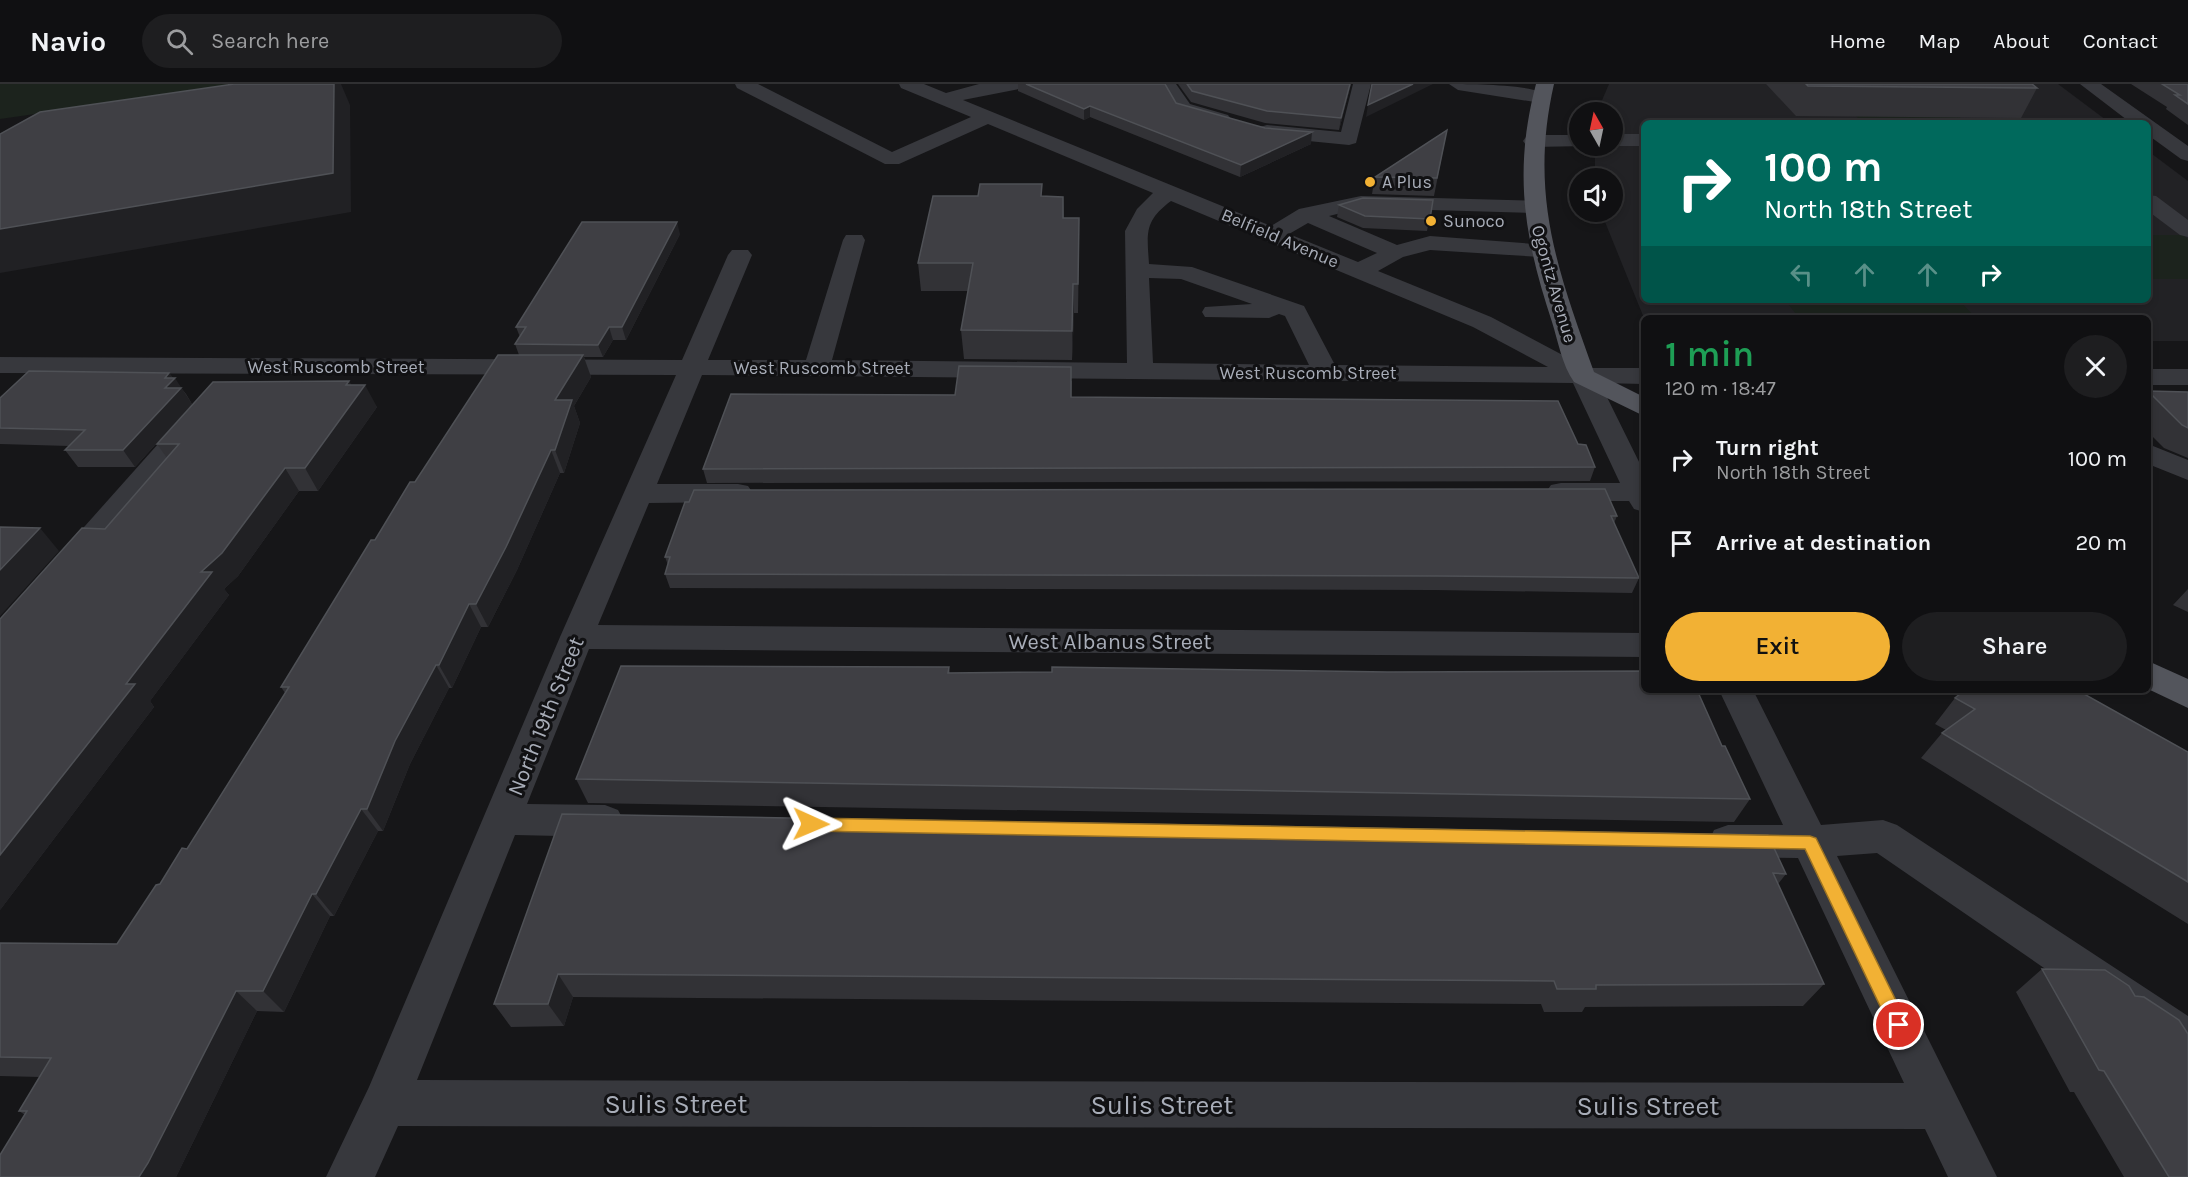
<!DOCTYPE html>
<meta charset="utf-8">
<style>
:root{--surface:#101012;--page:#1e1e20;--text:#f1f3f6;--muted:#9c9d9f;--line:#303032;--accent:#f2b134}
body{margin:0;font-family:Karla,sans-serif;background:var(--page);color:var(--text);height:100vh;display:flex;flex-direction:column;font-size:22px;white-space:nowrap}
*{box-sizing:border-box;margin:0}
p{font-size:20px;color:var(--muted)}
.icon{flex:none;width:33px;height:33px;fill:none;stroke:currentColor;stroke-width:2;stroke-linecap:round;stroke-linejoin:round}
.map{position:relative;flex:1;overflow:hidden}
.panel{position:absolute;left:1641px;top:231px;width:510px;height:378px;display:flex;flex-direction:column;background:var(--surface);border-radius:9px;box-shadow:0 3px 9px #0003,0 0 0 2px var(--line)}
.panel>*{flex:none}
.guide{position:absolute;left:1641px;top:36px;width:510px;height:183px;border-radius:9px;box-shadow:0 3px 9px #0003,0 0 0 2px var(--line);background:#00695c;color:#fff;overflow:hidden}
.needle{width:39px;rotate:351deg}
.tools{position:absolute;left:1569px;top:18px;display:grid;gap:12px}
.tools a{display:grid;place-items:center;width:54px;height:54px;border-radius:50%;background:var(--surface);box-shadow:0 3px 9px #0003,0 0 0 2px var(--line);font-size:30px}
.pin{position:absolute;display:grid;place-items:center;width:51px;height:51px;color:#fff;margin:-26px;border:3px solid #fff;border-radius:50%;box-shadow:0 2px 6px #0007}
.me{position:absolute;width:66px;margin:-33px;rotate:91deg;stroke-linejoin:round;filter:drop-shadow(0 0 4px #0008)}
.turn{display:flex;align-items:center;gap:21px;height:126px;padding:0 24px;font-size:27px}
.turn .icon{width:78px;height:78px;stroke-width:2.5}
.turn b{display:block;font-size:42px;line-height:51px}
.lanes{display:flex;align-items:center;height:57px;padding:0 24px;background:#0003;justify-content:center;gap:30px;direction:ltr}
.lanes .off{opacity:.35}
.round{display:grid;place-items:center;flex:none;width:63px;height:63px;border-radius:32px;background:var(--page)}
.overview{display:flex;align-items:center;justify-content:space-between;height:102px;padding:0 24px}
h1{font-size:36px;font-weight:600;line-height:45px;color:#1e9e55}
.primary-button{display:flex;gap:12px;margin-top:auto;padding:12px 24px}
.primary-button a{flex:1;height:69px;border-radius:36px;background:var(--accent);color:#111;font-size:24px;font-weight:600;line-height:69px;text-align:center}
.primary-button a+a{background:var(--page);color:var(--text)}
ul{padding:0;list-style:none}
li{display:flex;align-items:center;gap:18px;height:84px;padding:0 24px}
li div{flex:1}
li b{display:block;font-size:22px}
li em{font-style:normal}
header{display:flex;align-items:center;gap:36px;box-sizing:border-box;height:84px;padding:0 30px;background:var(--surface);border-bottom:2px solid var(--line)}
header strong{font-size:28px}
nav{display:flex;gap:33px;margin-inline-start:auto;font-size:21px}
.search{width:420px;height:54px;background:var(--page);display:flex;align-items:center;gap:15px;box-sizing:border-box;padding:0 21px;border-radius:33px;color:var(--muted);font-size:22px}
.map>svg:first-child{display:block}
.built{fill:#222225}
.green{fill:#1c231d}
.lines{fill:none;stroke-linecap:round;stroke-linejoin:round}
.minor{fill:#37383d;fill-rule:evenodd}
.major{fill:#53555c;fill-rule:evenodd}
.wall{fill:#323236}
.shaded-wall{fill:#212124}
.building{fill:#3f3f44;stroke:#4f5156;stroke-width:1.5}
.route{fill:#f2b134;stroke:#9d7322;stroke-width:1.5}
.poi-dot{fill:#f2b134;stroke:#111113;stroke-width:2}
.labels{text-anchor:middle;stroke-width:6;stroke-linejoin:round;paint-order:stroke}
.far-poi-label{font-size:18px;fill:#a8adb8;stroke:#111113;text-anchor:start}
.far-street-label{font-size:18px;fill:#a8adb8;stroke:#111113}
.street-label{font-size:22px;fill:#a8adb8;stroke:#111113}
.near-street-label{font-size:27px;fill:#a8adb8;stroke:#111113}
</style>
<header>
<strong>Navio</strong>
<div class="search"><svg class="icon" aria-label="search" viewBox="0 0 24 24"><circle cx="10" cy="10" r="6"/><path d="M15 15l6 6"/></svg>Search here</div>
<nav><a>Home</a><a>Map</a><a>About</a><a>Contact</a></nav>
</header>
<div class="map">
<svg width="2188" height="1093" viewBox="0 0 2188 1093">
<rect width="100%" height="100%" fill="#161618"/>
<polygon class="built" points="1609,0 2058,0 2110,39 1644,39 1644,216 2148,216 2148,67 2188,97 2188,257 2148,257 2148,234 1644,234 1601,128 1612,128 1612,94 1595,94 1595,62 1612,62 1612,28 1597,28"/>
<g class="green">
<polygon points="0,0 244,0 0,35"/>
<polygon points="1840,16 1939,16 1967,39 1863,39"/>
<polygon points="2148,151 2183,151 2188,155 2188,195 2148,195"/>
<polygon points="1785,216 1959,216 1976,234 1799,234"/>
</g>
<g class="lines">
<g class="minor">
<path d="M 735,0 L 758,0 L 892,68 L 971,33 L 901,4 L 899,0 L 924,0 L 946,9 L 979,0 L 1026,0 L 1024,4 L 963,16 L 1271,142 L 1299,125 L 1361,112 L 1542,117 L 1545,122 L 1542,127 L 1534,129 L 1361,124 L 1329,132 L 1397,161 L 1430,152 L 1548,161 L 1551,166 L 1548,171 L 1540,173 L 1430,166 L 1403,173 L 1378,187 L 1491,233 L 1587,284 L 1644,284 L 1644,300 L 1600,299 L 1644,388 L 1644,428 L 1634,425 L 1629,417 L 1561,417 L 1551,415 L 1546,408 L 1551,401 L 1561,399 L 1620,399 L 1573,299 L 702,291 L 657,400 L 738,400 L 748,402 L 753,409 L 748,416 L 738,418 L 649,419 L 598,541 L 1644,549 L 1644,573 L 589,565 L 527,720 L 605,721 L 618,726 L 624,737 L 618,748 L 605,753 L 515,751 L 417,996 L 1904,999 L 1798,774 L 1728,773 L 1714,768 L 1709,757 L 1714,746 L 1728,741 L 1783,741 L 1719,606 L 1753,606 L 1821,741 L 1883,736 L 1897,741 L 2188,932 L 2188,978 L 2172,972 L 1877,769 L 1837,772 L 1997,1093 L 1948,1093 L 1925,1045 L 398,1042 L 375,1093 L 326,1093 L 369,1003 L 560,553 L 676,291 L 0,289 L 0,273 L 682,276 L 728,171 L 732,166 L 748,166 L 752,171 L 708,276 L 806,276 L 843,156 L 846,151 L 862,151 L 865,156 L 832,276 L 1127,279 L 1125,147 L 1137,125 L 1153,109 L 988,40 L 899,80 L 885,80 L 737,4 ZM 1171,117 L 1473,243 L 1548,283 L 1335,281 L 1304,222 L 1192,183 L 1149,180 C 1147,149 1144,137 1171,117 ZM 1308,139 L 1377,169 L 1358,178 L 1289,150 ZM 1149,194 L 1181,195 L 1252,220 L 1205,223 L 1202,228 L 1205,233 L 1269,234 L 1279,230 L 1285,232 L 1309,281 L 1153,279 Z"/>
<polygon points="1158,0 1176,0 1190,20 1228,31 1231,35 1221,41 1176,28"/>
<polygon points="1353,0 1371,0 1356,59 1349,61 1267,53 1260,51 1257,47 1260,43 1267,41 1341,48"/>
<path d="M 1449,0 C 1467,0 1540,0 1550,13 L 1541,19 L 1458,6 Z"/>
<polygon points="2080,0 2101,0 2188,62 2188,77 2181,75 2148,51 2148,39 2131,39"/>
<polygon points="1612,50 1644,50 1644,62 1610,62 1612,62"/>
<polygon points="1533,51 1580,51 1580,62 1586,62 1533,63 1526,61 1523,57 1526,53"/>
<polygon points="2148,111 2156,112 2188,136 2188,153 2180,151 2148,127"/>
<rect x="2148" y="285" width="40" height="16"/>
<polygon points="193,330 203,332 207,338 203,344 82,484 71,488 60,484 55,477 60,470 183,332"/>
<polygon points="2148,360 2188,376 2188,396 2148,380"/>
</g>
<g class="major">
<path d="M 1536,0 L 1554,0 C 1529,110 1557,185 1594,288 L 1644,313 L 1644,332 L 1574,298 C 1562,281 1558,257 1552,238 C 1524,153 1513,88 1536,0 Z"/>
<polygon points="2148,577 2188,595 2188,624 2148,605"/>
</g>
</g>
<g class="wall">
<polygon points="1018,0 1165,0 1176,19 1311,60 1240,93 1090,33 1084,36 1018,7"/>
<polygon points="1178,0 1351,0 1339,46 1265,39 1191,18"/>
<polygon points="1766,0 2032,0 2037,4 2021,34 1796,32"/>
<polygon points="2131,0 2188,0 2188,41 2166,25 2167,23"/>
<polygon points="1447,46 1434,112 1372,110 1375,93"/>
<polygon points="1042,112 1063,113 1064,134 1079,162 1078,229 1074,229 1072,276 964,275 961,246 968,207 921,207 918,179"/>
<polygon points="1433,116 1427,147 1363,144 1337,133 1339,121"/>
<polygon points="680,150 626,256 613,256 603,273 584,273 591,293 574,322 580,339 564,389 560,389 517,486 488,543 481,543 452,604 449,604 410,680 383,747 378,747 334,832 330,832 284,928 257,927 176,1093 0,1093 25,1031 19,1027 40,993 0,992 0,859 117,860 187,765 285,609 281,603 375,456 415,398 519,271 515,260 520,253 516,243"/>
<polygon points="169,289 186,310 192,320 135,383 78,383 65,366 69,362 0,360 0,314"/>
<polygon points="349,297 351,301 377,323 318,407 299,407 238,492 224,505 229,511 150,617 154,623 0,826 105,445 167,374 157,360"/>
<polygon points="1072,297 1071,314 1578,360 1595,383 1590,397 707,399 703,385 955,311"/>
<polygon points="2148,307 2188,308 2188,374 2164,364 2148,348"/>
<polygon points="1617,432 1614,439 1639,494 1632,509 1435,506 670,504 665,490 668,481 665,473"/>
<polygon points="2188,505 2188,528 2173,521"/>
<polygon points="949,583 950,589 1722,662 1750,715 1734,738 588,719 576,695"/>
<polygon points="1955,614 2188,668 2188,840 1921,674 1942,649 1946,646 1935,640"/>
<polygon points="562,730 1786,790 1778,800 1824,900 1803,922 1585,923 1582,928 1544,928 1541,920 573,913 564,942 511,943 494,920"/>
<polygon points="2042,885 2188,1093 2124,1093 2074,1008 2070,1008 2016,908"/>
</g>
<g class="shaded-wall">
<polygon points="334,0 341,0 350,21 351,128 0,189 0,145"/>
<polygon points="1350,0 1351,0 1339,46 1341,34"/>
<polygon points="1413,0 1433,0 1366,33 1368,21"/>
<polygon points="1090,22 1090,33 1084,36 1084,25"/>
<polygon points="1312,48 1311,60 1240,93 1241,81"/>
<polygon points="1079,134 1079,162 1078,229 1078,200"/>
<polygon points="677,138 680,150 626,256 622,243"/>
<polygon points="1073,200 1074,229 1072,276 1072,247"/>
<polygon points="609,243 613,256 603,273 598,261"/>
<polygon points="583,271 591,293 574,322 580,339 564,389 555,366 555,316"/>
<polygon points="169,289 174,295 175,294 192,320 135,383 123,366 165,304 165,294"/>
<polygon points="349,297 357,312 365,301 377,323 318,407 305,384 346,301"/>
<polygon points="551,366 560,389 517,486 488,543 476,520"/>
<polygon points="285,384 299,407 238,492 224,505 229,511 150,617 154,623 0,826 0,771 126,600 201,488"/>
<polygon points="40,444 59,467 0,532 0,486"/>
<polygon points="469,520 481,543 452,604 439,581"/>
<polygon points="436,581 449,604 410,680 383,747 367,725 395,657"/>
<polygon points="361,725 378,747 334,832 316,810"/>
<polygon points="312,810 330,832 284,928 263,907"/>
<polygon points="558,890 573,913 564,942 548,920"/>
<polygon points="236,907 257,927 176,1093 139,1093"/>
</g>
<g class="building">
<polygon points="234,0 334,0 333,89 0,145 0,50 40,28"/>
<polygon points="1026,0 1165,0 1176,19 1265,44 1312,48 1241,81 1090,22 1084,25"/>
<polygon points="1187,0 1350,0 1341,34 1267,27 1192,7"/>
<polygon points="1372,0 1413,0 1368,21"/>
<polygon points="1806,0 2032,0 2037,4 1808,2"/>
<polygon points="2162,0 2188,0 2188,20 2175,11 2180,11"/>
<polygon points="1447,46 1437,94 1375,93"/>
<polygon points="980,100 1042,100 1041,112 1063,113 1063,134 1079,134 1078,200 1073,200 1072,247 961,246 973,179 918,179 933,112 978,112"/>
<polygon points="1363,114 1433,116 1430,135 1365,132 1339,121"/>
<polygon points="582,138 677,138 622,243 609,243 598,261 515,260 526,243 516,243"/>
<polygon points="498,271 583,271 555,316 572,316 555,366 551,366 506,463 476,520 469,520 439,581 436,581 395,657 367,725 361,725 316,810 312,810 263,907 236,907 148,1079 139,1093 0,1093 0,1071 27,1027 19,1027 51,974 0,973 0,859 117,860 156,801 160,800 182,764 187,765 289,603 281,603 371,456 375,456 410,398 415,398"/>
<polygon points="959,282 1071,283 1071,313 1558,317 1578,360 1586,361 1595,383 703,385 731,310 955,311"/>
<polygon points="29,287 169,289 165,294 175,294 165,304 181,304 123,366 65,366 85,346 0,344 0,314"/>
<polygon points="349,297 346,301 365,301 305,384 285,384 222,469 201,488 212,488 126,600 135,600 0,771 0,535 82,444 105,445 179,360 157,360 213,298"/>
<polygon points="2148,307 2188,308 2188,344 2182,341"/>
<polygon points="1605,405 1617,432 1611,432 1639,494 1439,492 665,490 670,473 665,473 685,418 689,418 694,406"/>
<polygon points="0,443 40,444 0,486"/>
<polygon points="621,582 949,583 948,589 1052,588 1052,583 1388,588 1644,587 1644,606 1697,606 1722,662 1725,662 1750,715 576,695"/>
<polygon points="1965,606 2077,606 2188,668 2188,798 1942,649 1975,625 1955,614"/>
<polygon points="562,730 1768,751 1786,790 1773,789 1824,900 1596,901 1596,905 1557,905 1554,897 558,890 548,920 494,920"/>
<polygon points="2042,885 2105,886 2129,902 2135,912 2144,913 2179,936 2188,950 2188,1093 2169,1093 2104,987 2099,986"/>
</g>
<polygon class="route" points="811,734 1810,752 1816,754 1908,941 1905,947 1899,949 1892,947 1805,765 811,747 803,740"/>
<g class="poi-dot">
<circle cx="1370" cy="98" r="6"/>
<circle cx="1431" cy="137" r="6"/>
</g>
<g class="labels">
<g class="far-poi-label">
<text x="1382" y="104">A Plus</text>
<text x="1443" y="143">Sunoco</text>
</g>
<g class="far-street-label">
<text transform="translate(1280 154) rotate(23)" y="6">Belfield Avenue</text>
<text transform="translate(1554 200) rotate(74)" y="6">Ogontz Avenue</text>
<text x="336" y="289">West Ruscomb Street</text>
<text x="822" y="290">West Ruscomb Street</text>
<text x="1308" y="295">West Ruscomb Street</text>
</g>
<g class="street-label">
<text x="1110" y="565">West Albanus Street</text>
<text transform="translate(545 632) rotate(-68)" y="8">North 19th Street</text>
</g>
<g class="near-street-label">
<text x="676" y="1029">Sulis Street</text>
<text x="1162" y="1030">Sulis Street</text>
<text x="1648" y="1031">Sulis Street</text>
</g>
</g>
</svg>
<div class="tools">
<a><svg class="needle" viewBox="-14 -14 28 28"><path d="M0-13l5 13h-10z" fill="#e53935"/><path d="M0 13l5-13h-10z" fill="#9c9d9f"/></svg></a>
<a><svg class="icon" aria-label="sound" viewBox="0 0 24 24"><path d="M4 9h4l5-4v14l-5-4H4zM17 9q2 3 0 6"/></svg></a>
</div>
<div class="pin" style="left:1899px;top:941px;background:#d93025"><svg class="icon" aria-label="arrive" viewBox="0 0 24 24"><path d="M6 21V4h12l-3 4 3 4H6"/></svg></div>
<svg class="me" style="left:811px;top:740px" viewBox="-20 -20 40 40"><path d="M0-17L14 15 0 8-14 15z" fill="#f2b134" stroke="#fff" stroke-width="4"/></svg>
<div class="guide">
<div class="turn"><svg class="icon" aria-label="right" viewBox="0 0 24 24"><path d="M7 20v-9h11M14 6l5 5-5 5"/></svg><div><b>100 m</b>North 18th Street</div></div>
<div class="lanes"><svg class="icon off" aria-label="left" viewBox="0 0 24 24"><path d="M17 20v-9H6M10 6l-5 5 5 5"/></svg><svg class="icon off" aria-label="ahead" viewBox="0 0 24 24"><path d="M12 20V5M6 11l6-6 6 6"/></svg><svg class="icon off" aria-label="ahead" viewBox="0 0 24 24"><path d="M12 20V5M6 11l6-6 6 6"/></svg><svg class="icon" aria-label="right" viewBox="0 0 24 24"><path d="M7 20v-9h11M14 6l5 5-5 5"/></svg></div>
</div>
<section class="panel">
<div class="overview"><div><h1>1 min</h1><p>120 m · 18:47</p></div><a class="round"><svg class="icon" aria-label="close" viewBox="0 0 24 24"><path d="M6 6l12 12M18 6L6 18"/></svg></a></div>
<ul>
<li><svg class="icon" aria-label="right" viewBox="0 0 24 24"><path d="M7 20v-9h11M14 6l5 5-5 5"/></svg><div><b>Turn right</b><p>North 18th Street</p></div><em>100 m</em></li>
<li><svg class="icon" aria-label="arrive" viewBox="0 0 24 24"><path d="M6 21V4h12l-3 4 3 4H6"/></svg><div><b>Arrive at destination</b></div><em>20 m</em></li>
</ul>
<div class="primary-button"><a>Exit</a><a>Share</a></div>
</section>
</div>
